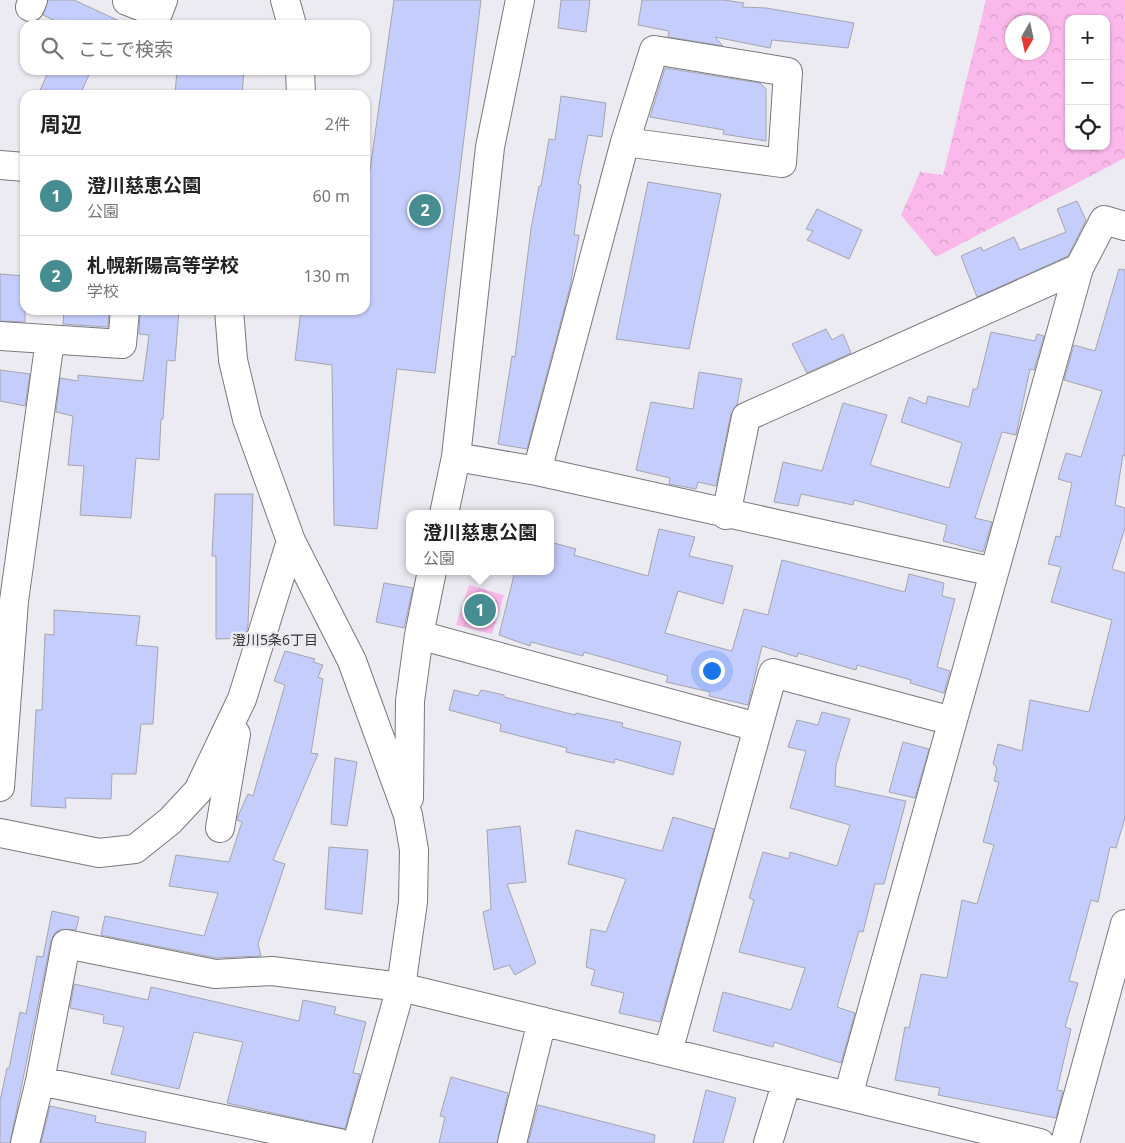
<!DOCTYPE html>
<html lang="ja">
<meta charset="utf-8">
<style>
:root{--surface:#fff;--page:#f2f2f2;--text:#222;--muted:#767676;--line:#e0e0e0;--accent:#458d90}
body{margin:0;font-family:"Noto Sans","Noto Sans JP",sans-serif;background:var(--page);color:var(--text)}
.controls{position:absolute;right:15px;top:15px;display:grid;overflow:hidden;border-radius:10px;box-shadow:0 1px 4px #0004}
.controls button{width:45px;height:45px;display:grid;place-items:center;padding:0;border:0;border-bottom:1px solid var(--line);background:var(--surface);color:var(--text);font:25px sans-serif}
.compass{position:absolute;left:1005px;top:15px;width:45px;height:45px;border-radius:50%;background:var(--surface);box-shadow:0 1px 4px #0004;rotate:189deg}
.you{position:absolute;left:711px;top:670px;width:18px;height:18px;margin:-12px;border:4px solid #fff;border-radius:50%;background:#1a73e8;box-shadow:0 0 0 8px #1a73e833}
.badge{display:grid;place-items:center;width:32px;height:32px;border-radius:50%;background:var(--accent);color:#fff;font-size:16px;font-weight:700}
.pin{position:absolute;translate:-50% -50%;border:2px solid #fff;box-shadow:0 1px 5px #0006}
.popup{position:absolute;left:406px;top:510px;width:148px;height:65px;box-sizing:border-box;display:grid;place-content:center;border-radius:10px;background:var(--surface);filter:drop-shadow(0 1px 4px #0005);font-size:16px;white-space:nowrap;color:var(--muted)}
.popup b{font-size:19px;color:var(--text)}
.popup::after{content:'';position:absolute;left:50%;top:100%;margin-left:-10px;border:10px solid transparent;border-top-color:var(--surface)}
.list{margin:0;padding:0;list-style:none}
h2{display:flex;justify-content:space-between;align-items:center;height:65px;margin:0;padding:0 20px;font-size:21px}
h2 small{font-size:16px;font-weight:400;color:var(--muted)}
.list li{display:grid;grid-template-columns:32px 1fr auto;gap:15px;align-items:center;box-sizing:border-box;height:80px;padding:0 20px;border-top:1px solid var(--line)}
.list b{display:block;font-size:19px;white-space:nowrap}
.list p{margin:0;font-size:16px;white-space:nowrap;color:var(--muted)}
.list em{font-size:16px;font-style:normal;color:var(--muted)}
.icon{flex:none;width:28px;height:28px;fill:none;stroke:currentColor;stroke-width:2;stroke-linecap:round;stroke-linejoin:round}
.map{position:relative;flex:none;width:1125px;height:1143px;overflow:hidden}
.search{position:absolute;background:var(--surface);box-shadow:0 1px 4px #0004;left:20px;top:20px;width:350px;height:55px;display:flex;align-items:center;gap:12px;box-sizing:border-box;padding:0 18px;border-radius:15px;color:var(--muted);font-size:19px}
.panel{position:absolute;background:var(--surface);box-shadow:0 1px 4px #0004;left:20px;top:90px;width:350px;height:225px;border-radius:15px}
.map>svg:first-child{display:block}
.forest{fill:url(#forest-crowns);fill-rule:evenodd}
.building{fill:#c5cdfd;stroke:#a4a5ac}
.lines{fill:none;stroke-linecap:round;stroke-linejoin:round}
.minor-casing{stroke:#79787e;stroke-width:30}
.minor{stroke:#fff;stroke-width:28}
.labels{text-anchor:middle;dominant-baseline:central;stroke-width:4.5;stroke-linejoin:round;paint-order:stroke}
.neighbourhood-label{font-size:14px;fill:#38373c;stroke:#edebf2}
</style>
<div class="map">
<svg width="1125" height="1143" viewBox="0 0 1125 1143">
<defs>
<pattern id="forest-crowns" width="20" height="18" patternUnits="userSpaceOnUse" patternTransform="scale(1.25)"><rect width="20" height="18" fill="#fab9ea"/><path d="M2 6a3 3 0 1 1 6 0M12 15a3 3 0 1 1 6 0" fill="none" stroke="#d69fc9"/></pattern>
</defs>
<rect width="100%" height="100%" fill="#edebf2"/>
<!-- forest -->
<path class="forest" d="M 986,0 L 1125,0 L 1125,158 L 936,257 L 901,215 L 920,172 L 943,175 ZM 1069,19 L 1106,19 L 1106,146 L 1069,146 ZM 1012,22 L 1042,22 L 1042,52 L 1012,52 Z
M 469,585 L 504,595 L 492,634 L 456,625 Z"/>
<!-- building -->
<path class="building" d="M 48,0 L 74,0 L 128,25 L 64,25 L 43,15 Z
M 394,0 L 481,0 L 435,373 L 397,369 L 377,529 L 334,525 L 332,365 L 295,360 L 301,310 L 365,310 L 365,205 Z
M 561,0 L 590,0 L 586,32 L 558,28 Z
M 642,0 L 724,0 L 744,3 L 742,7 L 766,8 L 854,23 L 848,48 L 772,40 L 770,48 L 715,37 L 723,46 L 668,37 L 669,31 L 638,25 Z
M 665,68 L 760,83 L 766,89 L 766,141 L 723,134 L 724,130 L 650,117 Z
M 49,70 L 91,70 L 80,95 L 38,95 Z
M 177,70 L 244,70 L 242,95 L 175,95 Z
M 561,96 L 606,103 L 602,137 L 588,135 L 578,184 L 581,185 L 574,235 L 579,235 L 570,287 L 527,449 L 498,444 L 512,356 L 515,357 L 531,229 L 539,186 L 541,186 L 549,139 L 555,140 Z
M 648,182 L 721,194 L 689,349 L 616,339 Z
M 1077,201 L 1086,220 L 1068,256 L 977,297 L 961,256 L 981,247 L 983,251 L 1014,237 L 1020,250 L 1066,232 L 1057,209 Z
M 817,209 L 862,230 L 849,259 L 807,240 L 813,231 L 806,229 Z
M 1119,269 L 1125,270 L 1125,456 L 1123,455 L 1115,505 L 1125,508 L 1125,528 L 1112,569 L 1125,573 L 1125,818 L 1116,848 L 1110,847 L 1098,902 L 1091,900 L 1069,981 L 1078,983 L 1065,1027 L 1071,1029 L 1057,1090 L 1063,1091 L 1056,1118 L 938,1095 L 940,1088 L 895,1080 L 905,1027 L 909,1028 L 921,974 L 947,978 L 962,900 L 977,904 L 994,845 L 983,842 L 999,782 L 994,781 L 997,768 L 993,764 L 998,744 L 1022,751 L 1030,700 L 1089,712 L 1112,620 L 1051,602 L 1061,567 L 1048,564 L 1056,536 L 1060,537 L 1072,483 L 1058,479 L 1066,453 L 1081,457 L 1102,391 L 1064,380 L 1074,345 L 1095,351 Z
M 0,274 L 25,276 L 25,322 L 0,321 Z
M 64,310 L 109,310 L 108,327 L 63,324 Z
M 140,310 L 179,310 L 175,361 L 167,360 L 163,419 L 161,419 L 159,460 L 136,458 L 131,518 L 80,515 L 84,466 L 68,465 L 73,416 L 56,412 L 60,378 L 78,381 L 78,375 L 143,381 L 149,335 L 139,334 Z
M 826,329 L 832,340 L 843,334 L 851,353 L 807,373 L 792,344 Z
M 991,332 L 1035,341 L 1037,334 L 1044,336 L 1034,370 L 1030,369 L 1016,435 L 1002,432 L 975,518 L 992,522 L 983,552 L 943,541 L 947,525 L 854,500 L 853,505 L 801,494 L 798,506 L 774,502 L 783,462 L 822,471 L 843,403 L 887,415 L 870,465 L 949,488 L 962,443 L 901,422 L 909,397 L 926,404 L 928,396 L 969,407 L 973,389 L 977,389 Z
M 0,370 L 30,374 L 25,406 L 0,401 Z
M 699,372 L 742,379 L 737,405 L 731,414 L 716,486 L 698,482 L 696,489 L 669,484 L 670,478 L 636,470 L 651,402 L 693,409 Z
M 215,494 L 253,494 L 248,625 L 245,638 L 216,639 L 216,556 L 212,556 Z
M 659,529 L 695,537 L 689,556 L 733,566 L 723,604 L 678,591 L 665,633 L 732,651 L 744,609 L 768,615 L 782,560 L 905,592 L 909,574 L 944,583 L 942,596 L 955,599 L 937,667 L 950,671 L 944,693 L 910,683 L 911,680 L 857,665 L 856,670 L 798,653 L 797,657 L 762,646 L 748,705 L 709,696 L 710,692 L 666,682 L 668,676 L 584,652 L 583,656 L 531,642 L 530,646 L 499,635 L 515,571 L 550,571 L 550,542 L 576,549 L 574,555 L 648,576 Z
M 384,583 L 413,588 L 404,628 L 376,622 Z
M 54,610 L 140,616 L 136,645 L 158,647 L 153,724 L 141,724 L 136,774 L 112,774 L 111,799 L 65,798 L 66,808 L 31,806 L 36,710 L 42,710 L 45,634 L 54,635 Z
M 285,651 L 315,659 L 313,662 L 323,665 L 318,677 L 323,679 L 311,753 L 318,754 L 273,860 L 285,864 L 258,944 L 261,956 L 216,958 L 101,935 L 105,916 L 204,936 L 218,893 L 169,886 L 176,855 L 229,862 L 242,822 L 237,820 L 238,816 L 248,794 L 253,796 L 285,685 L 274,681 Z
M 454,690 L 478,696 L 481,690 L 504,695 L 504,697 L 575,715 L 576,713 L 623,723 L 622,727 L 681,742 L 673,775 L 615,759 L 614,763 L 566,752 L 567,748 L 500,731 L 501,724 L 449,710 Z
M 822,712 L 850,719 L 836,765 L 835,786 L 906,801 L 884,884 L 875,884 L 863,932 L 859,931 L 837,1007 L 855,1013 L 841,1063 L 774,1042 L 773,1047 L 713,1031 L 723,992 L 791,1010 L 805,968 L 739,952 L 754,900 L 749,898 L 763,852 L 789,859 L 790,852 L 837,866 L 850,825 L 790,808 L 806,751 L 788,747 L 797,720 L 818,725 Z
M 903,742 L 929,749 L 915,798 L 889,792 Z
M 335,758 L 357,762 L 347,826 L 331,824 Z
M 673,817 L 714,829 L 660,1022 L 619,1013 L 624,993 L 591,985 L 595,970 L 586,967 L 591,929 L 606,932 L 626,879 L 568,864 L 576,830 L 662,851 Z
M 520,826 L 526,882 L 507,884 L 536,963 L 515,975 L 509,965 L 494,970 L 483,912 L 491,909 L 487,830 Z
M 329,847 L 368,850 L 362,914 L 325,909 Z
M 52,911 L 79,917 L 76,930 L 61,929 L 55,933 L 51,941 L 10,1143 L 0,1143 L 0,1101 L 7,1068 L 9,1069 L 20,1012 L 26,1014 L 37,956 L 43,957 Z
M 74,984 L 148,1000 L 151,987 L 299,1021 L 303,1000 L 336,1007 L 334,1014 L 366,1022 L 353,1073 L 360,1074 L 345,1129 L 227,1103 L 243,1042 L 194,1032 L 179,1089 L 111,1074 L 124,1027 L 103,1023 L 104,1015 L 70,1008 Z
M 451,1077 L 508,1093 L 497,1143 L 439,1143 L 445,1117 L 440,1116 Z
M 706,1090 L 736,1098 L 723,1143 L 693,1143 Z
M 538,1105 L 655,1135 L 654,1143 L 528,1143 Z
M 50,1106 L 96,1116 L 95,1122 L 146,1132 L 145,1143 L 41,1143 Z"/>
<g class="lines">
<!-- minor casing -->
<g class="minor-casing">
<path id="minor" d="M 285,0 L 292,25
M 127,1 L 158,13 L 163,0
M 30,7 L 33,0
M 300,70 L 301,95
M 0,165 L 25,167
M 229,310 L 233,360 L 247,419 L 291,541 L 352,661 L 408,815 L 414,850 L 413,902 L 401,987 L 1040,1143
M 0,336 L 122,344 L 125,310
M 456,457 L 537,471 L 994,572
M 537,471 L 625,142 L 654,50 L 788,72 L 782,163 L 625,142
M 444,514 L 456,457 L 490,147 L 520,0
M 726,515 L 746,417 L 1079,268
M 419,635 L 757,727
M 0,787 L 14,601 L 50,340
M 409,798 L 410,701 L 419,635 L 432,571
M 220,828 L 236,734
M 0,833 L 99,853 L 135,849 L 170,821 L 198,791 L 242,699 L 291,541
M 668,1052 L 773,673 L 952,721
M 40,1081 L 339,1143
M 848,1096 L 1079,268 L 1104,220 L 1125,226
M 25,1143 L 40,1081 L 66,944 L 215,974 L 272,971 L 401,987 L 357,1143
M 512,1143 L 542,1021
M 768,1143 L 787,1081
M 1065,1143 L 1125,924"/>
</g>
<!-- minor -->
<use href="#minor" class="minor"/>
</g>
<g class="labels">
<!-- neighbourhood labels -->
<g class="neighbourhood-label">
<text x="275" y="639">澄川5条6丁目</text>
</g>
</g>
</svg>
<div class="controls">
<button>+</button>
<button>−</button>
<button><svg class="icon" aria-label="locate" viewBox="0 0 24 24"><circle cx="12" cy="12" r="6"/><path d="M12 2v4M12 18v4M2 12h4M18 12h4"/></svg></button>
</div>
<svg class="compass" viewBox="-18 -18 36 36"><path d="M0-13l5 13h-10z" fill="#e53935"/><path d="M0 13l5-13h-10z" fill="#767676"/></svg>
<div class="you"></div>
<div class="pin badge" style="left:480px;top:610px">1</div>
<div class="popup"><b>澄川慈恵公園</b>公園</div>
<div class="pin badge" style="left:425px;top:210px">2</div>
<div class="search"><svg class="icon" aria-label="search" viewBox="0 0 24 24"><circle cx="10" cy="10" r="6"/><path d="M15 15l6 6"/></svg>ここで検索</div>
<section class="panel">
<h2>周辺<small>2件</small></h2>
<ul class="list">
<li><span class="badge">1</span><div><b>澄川慈恵公園</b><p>公園</p></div><em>60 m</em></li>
<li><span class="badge">2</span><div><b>札幌新陽高等学校</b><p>学校</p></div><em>130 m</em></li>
</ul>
</section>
</div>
